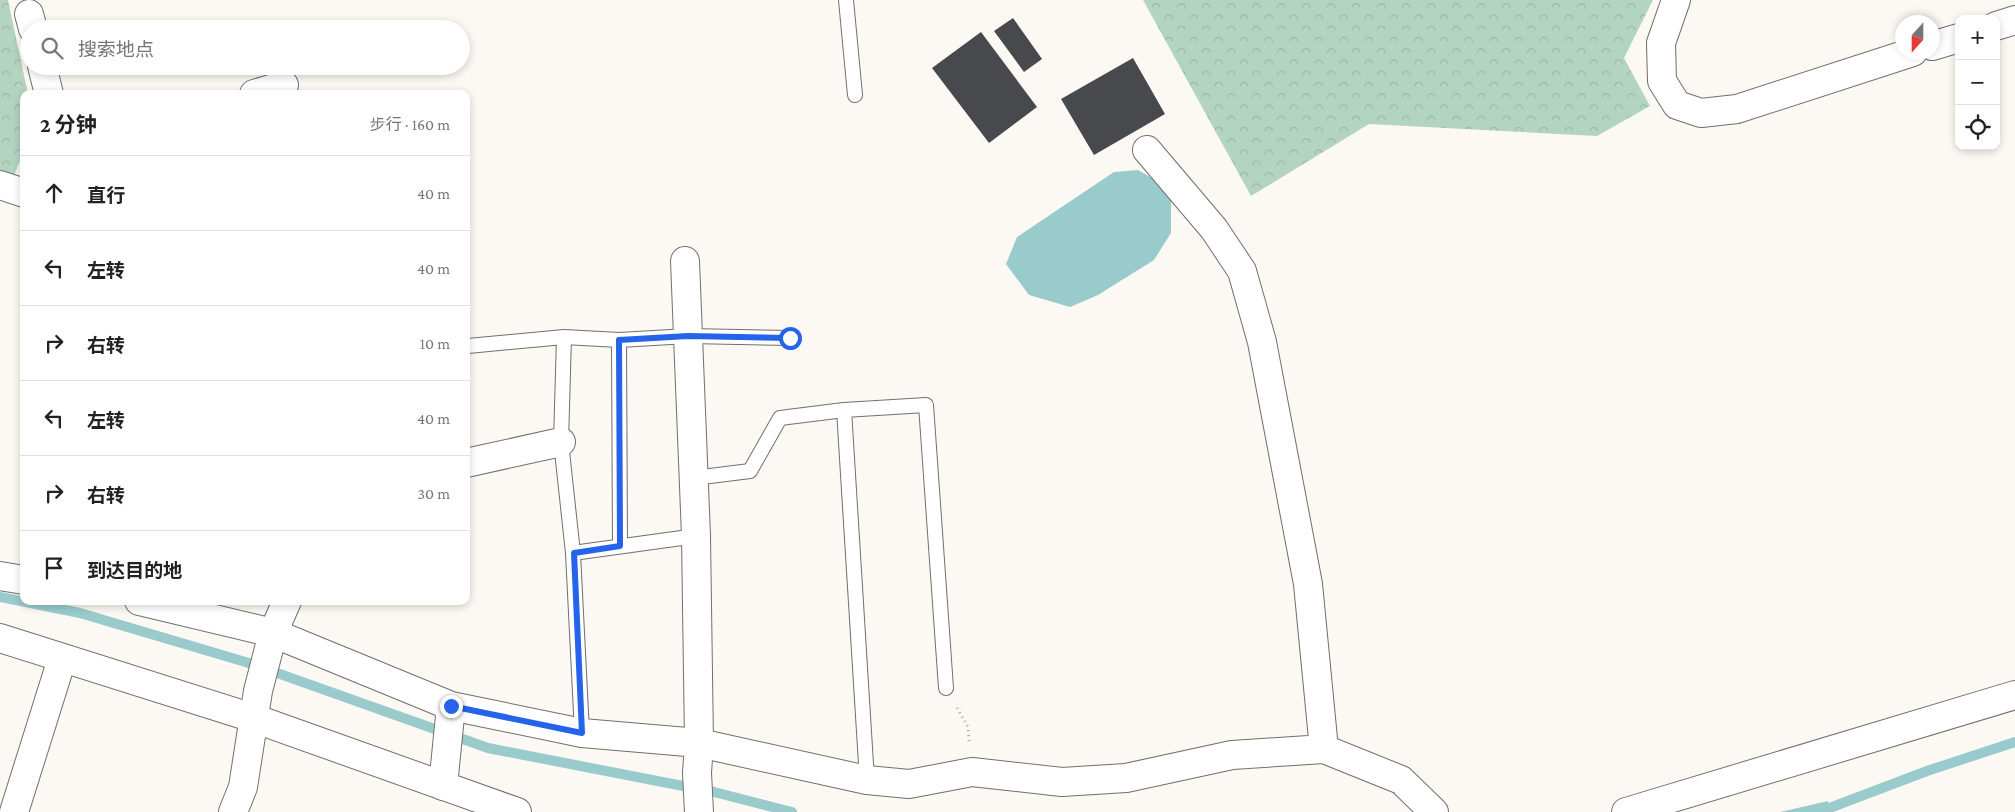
<!DOCTYPE html>
<html lang="zh">
<meta charset="utf-8">
<style>
:root{--surface:#fff;--page:#f6f6f6;--text:#222;--muted:#767676;--line:#e0e0e0}
body{margin:0;font-family:"Crimson Pro","Noto Sans SC",serif;background:var(--page);color:var(--text)}
.controls{position:absolute;right:15px;top:15px;display:grid;overflow:hidden;border-radius:10px;box-shadow:0 2px 8px #0003}
.controls button{width:45px;height:45px;display:grid;place-items:center;padding:0;border:0;border-bottom:1px solid var(--line);background:var(--surface);color:var(--text);font:25px sans-serif}
.compass{position:absolute;left:1895px;top:15px;width:45px;height:45px;border-radius:50%;background:var(--surface);box-shadow:0 2px 8px #0003;rotate:201deg}
.stop{position:absolute;width:15px;height:15px;margin:-11px;border:4px solid #2563eb;border-radius:50%;background:#fff}
.stop.end{background:#2563eb;border-color:#fff;box-shadow:0 1px 5px #0008}
.list{margin:0;padding:0;list-style:none}
h2{display:flex;justify-content:space-between;align-items:center;height:65px;margin:0;padding:0 20px;font-size:21px}
h2 small{font-size:16px;font-weight:400;color:var(--muted)}
.list li{display:grid;grid-template-columns:32px 1fr auto;gap:15px;align-items:center;box-sizing:border-box;height:75px;padding:0 20px;border-top:1px solid var(--line)}
.list b{display:block;font-size:19px;white-space:nowrap}
.list em{font-size:16px;font-style:normal;color:var(--muted)}
.icon{flex:none;width:28px;height:28px;fill:none;stroke:currentColor;stroke-width:2;stroke-linecap:round;stroke-linejoin:round}
.map{position:relative;flex:none;width:2015px;height:812px;overflow:hidden}
.search{position:absolute;background:var(--surface);box-shadow:0 2px 8px #0003;left:20px;top:20px;width:450px;height:55px;display:flex;align-items:center;gap:12px;box-sizing:border-box;padding:0 18px;border-radius:28px;color:var(--muted);font-size:19px}
.panel{position:absolute;background:var(--surface);box-shadow:0 2px 8px #0003;left:20px;top:90px;width:450px;height:515px;border-radius:10px}
.map>svg:first-child{display:block}
.forest{fill:url(#forest-crowns)}
.water{fill:#9acbcc}
.lines{fill:none;stroke-linecap:round;stroke-linejoin:round}
.stream{stroke:#9acbcc;stroke-width:10}
.building{fill:#48494d}
.service-casing{stroke:#726f6b;stroke-width:16}
.minor-casing{stroke:#726f6b;stroke-width:30}
.tertiary-casing{stroke:#726f6b;stroke-width:30}
.path{stroke:#aaa8a4;stroke-width:3;stroke-dasharray:1 4;stroke-linecap:butt}
.service{stroke:#fff;stroke-width:14}
.minor{stroke:#fff;stroke-width:28}
.tertiary{stroke:#fff;stroke-width:28}
.route{stroke:#2563eb;stroke-width:6}
</style>
<div class="map">
<svg width="2015" height="812" viewBox="0 0 2015 812">
<defs>
<pattern id="forest-crowns" width="20" height="18" patternUnits="userSpaceOnUse" patternTransform="scale(1.25)"><rect width="20" height="18" fill="#b4d4c2"/><path d="M2 6a3 3 0 1 1 6 0M12 15a3 3 0 1 1 6 0" fill="none" stroke="#9bb6a7"/></pattern>
</defs>
<rect width="100%" height="100%" fill="#fcf9f4"/>
<!-- forest -->
<path class="forest" d="M 0,0 L 8,0 L 28,94 L 24,94 L 24,150 L 14,176 L 0,172 Z
M 1143,0 L 1653,0 L 1624,58 L 1650,106 L 1597,136 L 1369,124 L 1251,196 Z"/>
<!-- water -->
<path class="water" d="M 1138,170 L 1171,189 L 1171,233 L 1154,260 L 1098,295 L 1070,307 L 1029,295 L 1006,264 L 1017,237 L 1114,172 Z
M 1828,801 L 1829,812 L 1780,812 Z"/>
<g class="lines">
<!-- stream -->
<path class="stream" d="M 0,597 L 80,613 L 249,663 L 488,748 L 714,792 L 792,812
M 1819,812 L 1927,771 L 2015,742"/>
</g>
<!-- building -->
<path class="building" d="M 1013,18 L 1042,59 L 1024,72 L 994,31 Z
M 981,32 L 1037,107 L 989,143 L 932,68 Z
M 1133,58 L 1165,114 L 1094,155 L 1061,99 Z"/>
<g class="lines">
<!-- service casing -->
<g class="service-casing">
<path id="service" d="M 846,0 L 855,95
M 564,337 L 561,442 L 573,553 L 582,733
M 619,340 L 620,546
M 468,346 L 564,337 L 619,340 L 688,336 L 790,338
M 844,410 L 867,780
M 694,478 L 750,471 L 780,418 L 844,410 L 926,405 L 946,688
M 573,553 L 696,536"/>
</g>
<!-- minor casing -->
<g class="minor-casing">
<path id="minor" d="M 1676,0 L 1661,43 L 1662,81 L 1677,105 L 1701,113 L 1737,109 L 1913,52
M 29,14 L 33,29
M 1996,26 L 2015,20
M 1932,46 L 1959,38
M 42,66 L 49,94
M 254,94 L 284,85
M 0,185 L 24,193
M 685,261 L 696,536 L 699,743 L 697,773 L 699,812
M 466,463 L 561,442
M 0,576 L 24,580
M 139,601 L 273,633 L 451,706 L 582,733 L 699,743 L 867,780 L 909,784 L 972,772 L 1062,782 L 1126,778 L 1232,755 L 1324,749 L 1308,584 L 1262,342 L 1242,271 L 1214,229 L 1147,150
M 1324,749 L 1401,780 L 1434,812
M 443,786 L 451,706
M 14,812 L 62,659
M 233,812 L 243,787 L 258,691 L 273,633 L 287,601"/>
</g>
<!-- tertiary casing -->
<g class="tertiary-casing">
<path id="tertiary" d="M 0,638 L 253,718 L 517,812
M 1626,812 L 2015,695"/>
</g>
<!-- path -->
<path class="path" d="M 957,708 L 968,727 L 969,742"/>
<!-- service -->
<use href="#service" class="service"/>
<!-- minor -->
<use href="#minor" class="minor"/>
<!-- tertiary -->
<use href="#tertiary" class="tertiary"/>
</g>
<g class="lines">
<!-- route -->
<path class="route" d="M 451,706 L 582,733 L 574,553 L 620,546 L 619,340 L 688,336 L 790,338"/>
</g>
</svg>
<div class="controls">
<button>+</button>
<button>−</button>
<button><svg class="icon" aria-label="locate" viewBox="0 0 24 24"><circle cx="12" cy="12" r="6"/><path d="M12 2v4M12 18v4M2 12h4M18 12h4"/></svg></button>
</div>
<svg class="compass" viewBox="-18 -18 36 36"><path d="M0-13l5 13h-10z" fill="#e53935"/><path d="M0 13l5-13h-10z" fill="#767676"/></svg>
<div class="stop" style="left:790px;top:338px"></div>
<div class="stop end" style="left:451px;top:706px"></div>
<div class="search"><svg class="icon" aria-label="search" viewBox="0 0 24 24"><circle cx="10" cy="10" r="6"/><path d="M15 15l6 6"/></svg>搜索地点</div>
<section class="panel">
<h2>2 分钟<small>步行 · 160 m</small></h2>
<ul class="list">
<li><svg class="icon" aria-label="ahead" viewBox="0 0 24 24"><path d="M12 20V5M6 11l6-6 6 6"/></svg><div><b>直行</b></div><em>40 m</em></li>
<li><svg class="icon" aria-label="left" viewBox="0 0 24 24"><path d="M17 20v-9H6M10 6l-5 5 5 5"/></svg><div><b>左转</b></div><em>40 m</em></li>
<li><svg class="icon" aria-label="right" viewBox="0 0 24 24"><path d="M7 20v-9h11M14 6l5 5-5 5"/></svg><div><b>右转</b></div><em>10 m</em></li>
<li><svg class="icon" aria-label="left" viewBox="0 0 24 24"><path d="M17 20v-9H6M10 6l-5 5 5 5"/></svg><div><b>左转</b></div><em>40 m</em></li>
<li><svg class="icon" aria-label="right" viewBox="0 0 24 24"><path d="M7 20v-9h11M14 6l5 5-5 5"/></svg><div><b>右转</b></div><em>30 m</em></li>
<li><svg class="icon" aria-label="arrive" viewBox="0 0 24 24"><path d="M6 21V4h12l-3 4 3 4H6"/></svg><div><b>到达目的地</b></div></li>
</ul>
</section>
</div>
